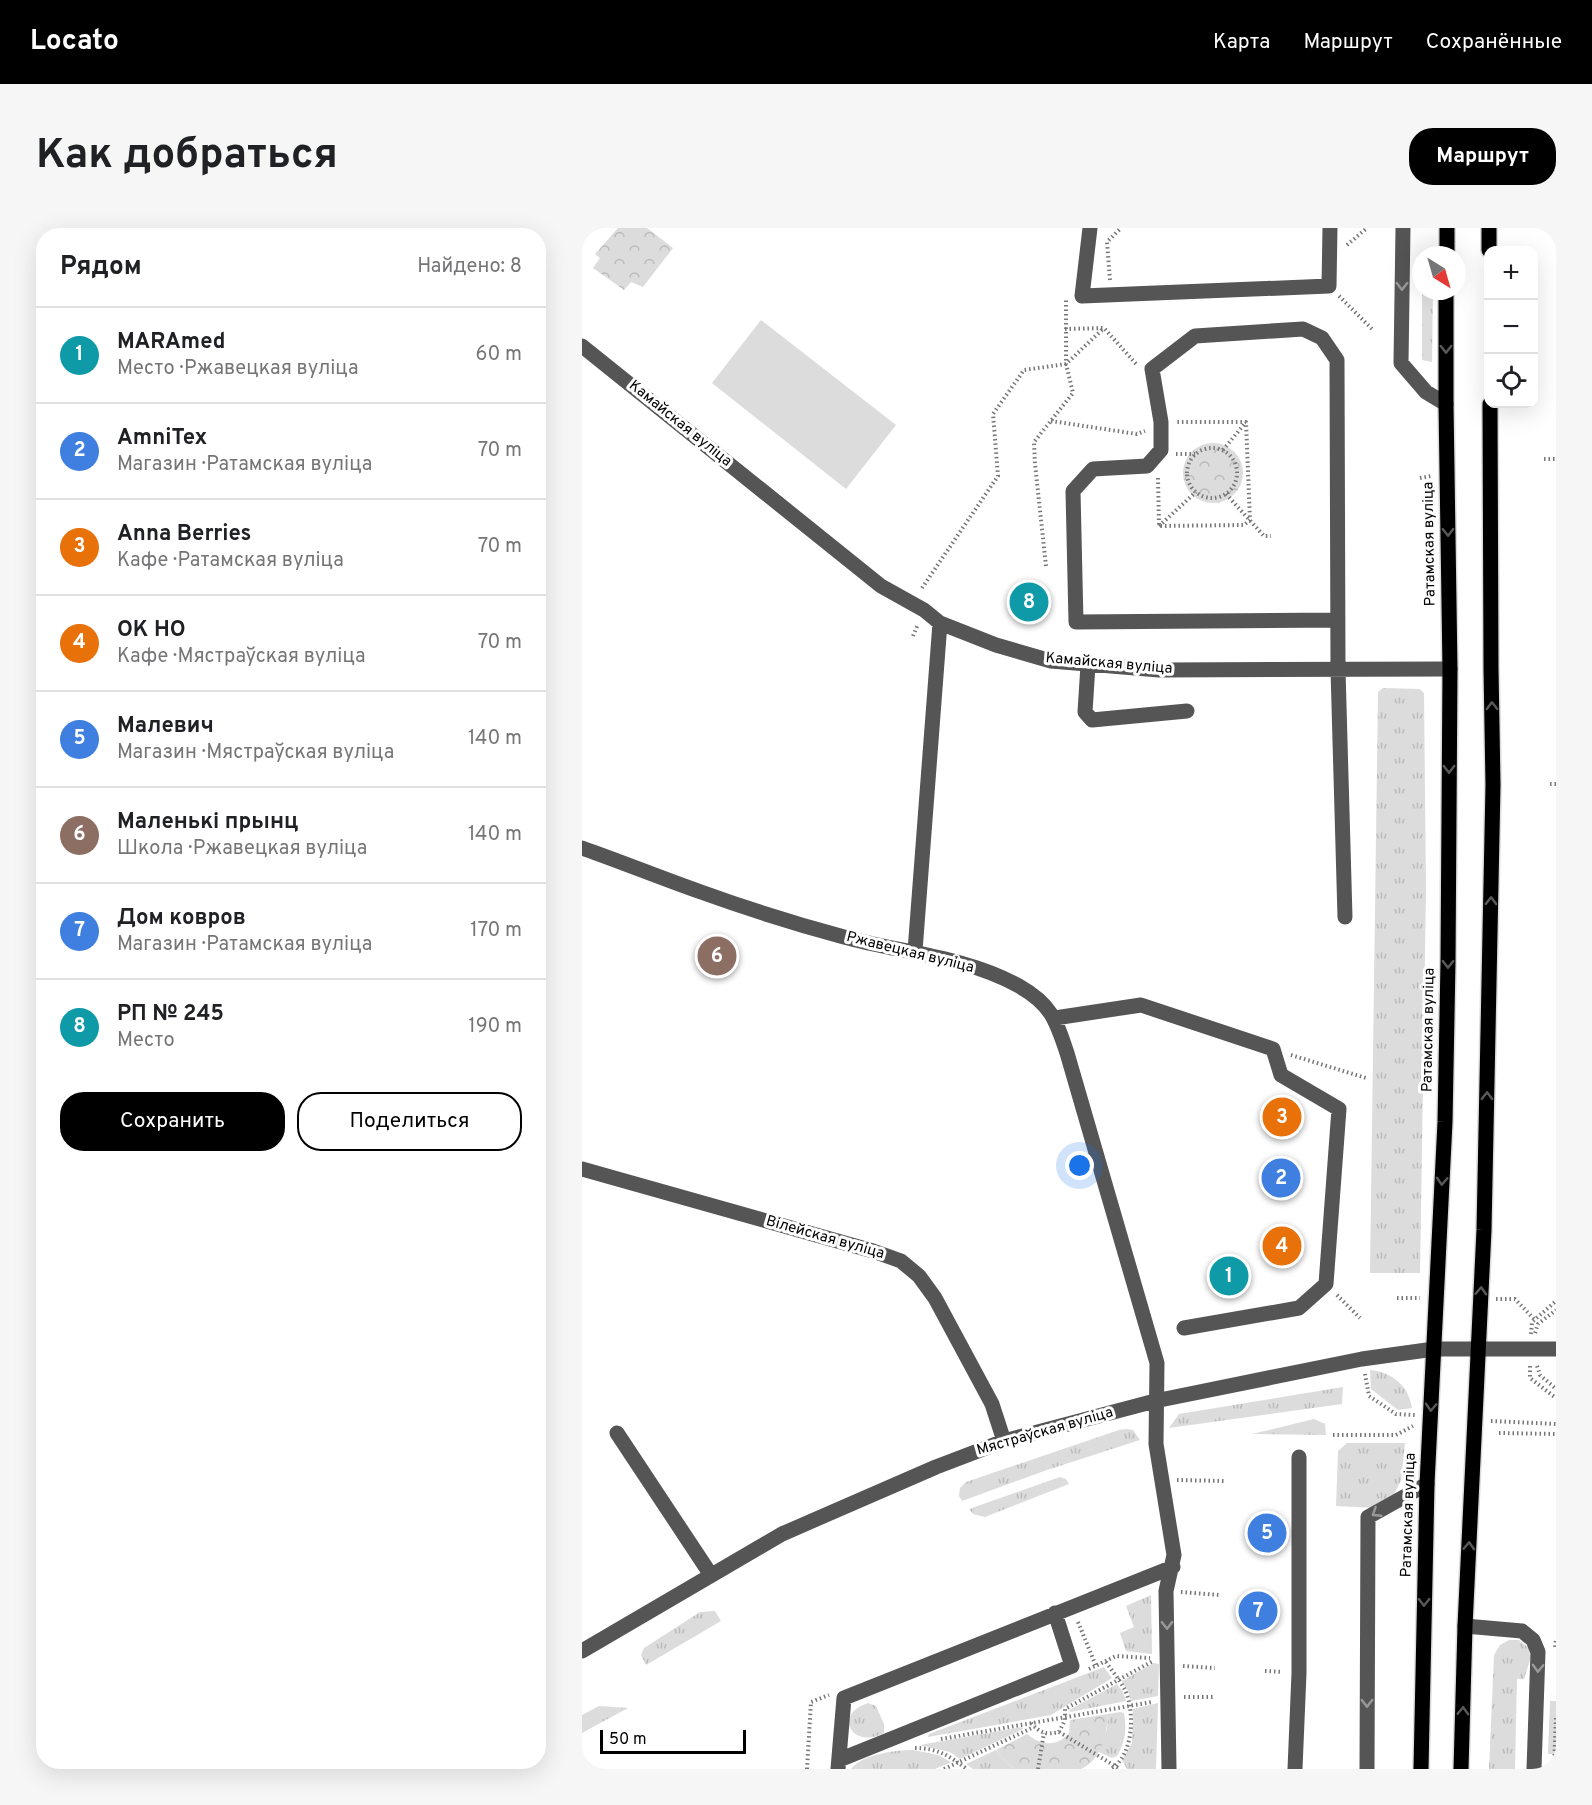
<!DOCTYPE html>
<html lang="ru">
<meta charset="utf-8">
<style>
:root{--surface:#fff;--page:#f6f6f6;--text:#202124;--muted:#757577;--line:#e0e0e0;--accent:#000}
body{margin:0;font-family:Overpass,sans-serif;background:var(--page);color:var(--text)}
.controls{position:absolute;right:18px;top:18px;display:grid;overflow:hidden;border-radius:12px;box-shadow:0 6px 24px #0002}
.controls button{width:54px;height:54px;display:grid;place-items:center;padding:0;border:0;border-bottom:2px solid var(--line);background:var(--surface);color:var(--text);font:30px sans-serif}
.compass{position:absolute;left:830px;top:18px;width:54px;height:54px;border-radius:50%;background:var(--surface);box-shadow:0 6px 24px #0002;rotate:143deg}
.scale{position:absolute;left:18px;bottom:15px;width:146px;box-sizing:border-box;padding-left:6px;border:3px solid #000;border-top:0;font-size:16px;line-height:21px;white-space:nowrap;color:#000;-webkit-text-stroke:4px #fff;paint-order:stroke}
.you{position:absolute;left:498px;top:938px;width:21px;height:21px;margin:-15px;border:4px solid #fff;border-radius:50%;background:#1a73e8;box-shadow:0 0 0 9px #1a73e833}
.badge{display:grid;place-items:center;width:39px;height:39px;border-radius:50%;background:var(--accent);color:#fff;font-size:20px;font-weight:700}
.pin{position:absolute;translate:-50% -50%;border:3px solid #fff;box-shadow:0 2px 6px #0006}
.list{margin:0;padding:0;list-style:none}
h2{display:flex;justify-content:space-between;align-items:center;height:78px;margin:0;padding:0 24px;font-size:26px}
h2 small{font-size:20px;font-weight:400;color:var(--muted)}
.list li{display:grid;grid-template-columns:39px 1fr auto;gap:18px;align-items:center;box-sizing:border-box;height:96px;padding:0 24px;border-top:2px solid var(--line)}
.list b{display:block;font-size:22px;white-space:nowrap}
.list p{margin:0;font-size:20px;white-space:nowrap;color:var(--muted)}
.list em{font-size:20px;font-style:normal;color:var(--muted)}
.actions{display:flex;gap:12px;padding:18px 24px}
.actions a{flex:1;padding:14px 0;border:2px solid var(--accent);border-radius:24px;text-align:center;font-size:21px;color:var(--accent)}
.actions .main{background:var(--accent);color:#fff}
.icon{flex:none;width:33px;height:33px;fill:none;stroke:currentColor;stroke-width:2;stroke-linecap:round;stroke-linejoin:round}
.map{position:relative;flex:none;width:974px;height:1541px;overflow:hidden;border-radius:24px}
header{display:flex;align-items:center;gap:36px;box-sizing:border-box;height:84px;padding:0 30px;background:var(--accent);color:#fff}
header strong{font-size:28px}
nav{display:flex;gap:33px;margin-inline-start:auto;font-size:21px}
.intro{display:flex;align-items:center;justify-content:space-between;box-sizing:border-box;height:144px;padding:0 36px}
h1{margin:0;font-size:42px}
.button{padding:15px 27px;border-radius:24px;background:var(--accent);color:#fff;font-size:21px;font-weight:700}
main{display:flex;gap:36px;padding:0 36px}
aside{flex:1;background:var(--surface);border-radius:24px;box-shadow:0 6px 24px #0002}
.map>svg:first-child{display:block}
.grass{fill:url(#grass-tufts)}
.forest{fill:url(#forest-crowns)}
.garden{fill:#dcdcdc}
.lines{fill:none;stroke-linecap:round;stroke-linejoin:round}
.major-casing{stroke:#dbdbdb;stroke-width:18}
.path{stroke:#777;stroke-width:4;stroke-dasharray:1.5 3;stroke-linecap:butt}
.minor{stroke:#555;stroke-width:15}
.major{stroke:#000;stroke-width:15}
.oneway{stroke:#999}
.oneway2{stroke:#595959}
.labels{text-anchor:middle;dominant-baseline:central;stroke-width:6;stroke-linejoin:round;paint-order:stroke}
.street-label{font-size:15px;fill:#000;stroke:#fff}
</style>
<header>
<strong>Locato</strong>
<nav><a>Карта</a><a>Маршрут</a><a>Сохранённые</a></nav>
</header>
<div class="intro"><h1>Как добраться</h1><a class="button">Маршрут</a></div>
<main>
<aside>
<h2>Рядом<small>Найдено: 8</small></h2>
<ul class="list">
<li><span class="badge" style="background:#0f9aa8">1</span><div><b>MARAmed</b><p>Место · Ржавецкая вуліца</p></div><em>60 m</em></li>
<li><span class="badge" style="background:#3f7fe0">2</span><div><b>AmniTex</b><p>Магазин · Ратамская вуліца</p></div><em>70 m</em></li>
<li><span class="badge" style="background:#e8710a">3</span><div><b>Anna Berries</b><p>Кафе · Ратамская вуліца</p></div><em>70 m</em></li>
<li><span class="badge" style="background:#e8710a">4</span><div><b>ОК НО</b><p>Кафе · Мястраўская вуліца</p></div><em>70 m</em></li>
<li><span class="badge" style="background:#3f7fe0">5</span><div><b>Малевич</b><p>Магазин · Мястраўская вуліца</p></div><em>140 m</em></li>
<li><span class="badge" style="background:#8d6e63">6</span><div><b>Маленькі прынц</b><p>Школа · Ржавецкая вуліца</p></div><em>140 m</em></li>
<li><span class="badge" style="background:#3f7fe0">7</span><div><b>Дом ковров</b><p>Магазин · Ратамская вуліца</p></div><em>170 m</em></li>
<li><span class="badge" style="background:#0f9aa8">8</span><div><b>РП № 245</b><p>Место</p></div><em>190 m</em></li>
</ul>
<div class="actions"><a class="main">Сохранить</a><a>Поделиться</a></div>
</aside>
<div class="map">
<svg width="974" height="1541" viewBox="0 0 974 1541">
<defs>
<pattern id="grass-tufts" width="24" height="20" patternUnits="userSpaceOnUse" patternTransform="scale(1.5)"><rect width="24" height="20" fill="#dcdcdc"/><path d="M3 7l-1-3M5 7V3M7 7l1-3M15 17l-1-3M17 17v-4M19 17l1-3" fill="none" stroke="#bbb"/></pattern>
<pattern id="forest-crowns" width="20" height="18" patternUnits="userSpaceOnUse" patternTransform="scale(1.5)"><rect width="20" height="18" fill="#dcdcdc"/><path d="M2 6a3 3 0 1 1 6 0M12 15a3 3 0 1 1 6 0" fill="none" stroke="#bbb"/></pattern>
</defs>
<rect width="100%" height="100%" fill="#fff"/>
<!-- grass -->
<path class="grass" d="M 840,63 L 851,63 L 850,134 L 840,132 Z
M 801,460 L 838,461 L 842,465 L 844,662 L 838,1045 L 788,1045 L 796,464 Z
M 788,1142 C 810,1144 827,1158 830,1180 L 816,1182 L 789,1161 Z
M 761,1159 L 760,1176 L 587,1200 L 597,1186 Z
M 732,1191 L 743,1196 L 744,1207 L 670,1206 Z
M 544,1201 L 551,1202 L 558,1212 L 465,1242 L 380,1273 L 377,1268 L 378,1260 L 384,1254 L 537,1202 Z
M 765,1215 L 823,1215 L 819,1252 L 811,1269 L 794,1280 L 754,1278 L 756,1223 Z
M 478,1249 L 484,1251 L 487,1256 L 403,1289 L 391,1286 L 387,1281 Z
M 569,1367 L 570,1426 L 544,1423 L 538,1405 L 552,1399 L 544,1378 Z
M 133,1383 L 139,1393 L 64,1437 L 59,1427 L 62,1420 L 118,1384 Z
M 927,1412 L 937,1412 L 949,1422 L 949,1429 L 942,1451 L 935,1451 L 933,1541 L 907,1541 L 912,1427 L 918,1417 Z
M 572,1435 L 577,1436 L 576,1468 L 549,1473 L 546,1463 L 540,1453 Z
M 522,1439 L 530,1450 L 469,1487 L 346,1509 L 347,1506 Z
M 535,1456 L 541,1464 L 544,1473 L 488,1484 L 487,1482 Z
M 968,1473 L 974,1473 L 974,1526 L 966,1526 Z
M 286,1475 L 294,1478 L 302,1496 L 302,1505 C 269,1522 251,1486 286,1475 Z
M 576,1475 L 574,1541 L 545,1541 L 540,1532 L 550,1515 L 551,1481 Z
M 17,1478 L 46,1480 L 0,1505 L 0,1487 Z
M 538,1484 L 542,1485 C 545,1500 543,1515 535,1528 L 530,1530 L 517,1524 L 525,1501 L 526,1486 Z
M 440,1499 L 441,1501 L 378,1531 L 368,1524 L 338,1517 Z
M 331,1522 L 356,1527 L 369,1534 L 353,1541 L 269,1541 C 280,1526 314,1522 331,1522 Z
M 414,1522 L 425,1535 L 433,1541 L 391,1541 L 384,1536 Z"/>
<!-- forest -->
<path class="forest" d="M 36,0 L 65,0 L 91,20 L 61,59 L 49,54 L 42,62 L 11,40 L 18,30 L 13,26 Z
M601 245a30 30 0 1 1 60 0a30 30 0 1 1-60 0Z
M 526,1486 C 525,1507 519,1532 499,1541 L 433,1541 L 425,1535 L 414,1522 L 445,1506 C 458,1517 474,1520 487,1505 L 488,1492 Z"/>
<!-- garden -->
<path class="garden" d="M 179,92 L 314,197 L 264,261 L 130,155 Z"/>
<g class="lines">
<!-- major casing -->
<g class="major-casing">
<path id="major" d="M 907,0 L 907,22
M 865,27 L 865,0
M 839,1541 L 845,1256 L 863,894 L 866,734 L 868,441 L 864,176 L 864,63
M 879,1541 L 883,1398 L 902,1002 L 911,557 L 909,440 L 908,176"/>
</g>
<!-- path -->
<path class="path" d="M 765,17 L 785,0
M 528,52 L 525,14 L 539,0
M 757,68 L 790,101
M 483,101 L 522,100 L 555,137
M 469,193 L 555,206 L 563,203
M605 245a25 25 0 1 1 50 0a25 25 0 1 1-50 0Z
M 641,222 L 664,194
M 594,226 L 613,226
M 962,231 L 974,231
M 576,250 L 577,298 L 662,297 L 668,292 L 664,194 L 595,194
M 838,250 L 849,248
M 644,266 L 682,308 L 689,308
M 577,298 L 614,264
M 464,338 L 453,236 L 452,214 L 491,165 L 484,136 L 484,72
M 340,360 L 416,248 L 411,186 L 442,142 L 484,136 L 522,100
M 331,408 L 336,396
M 968,556 L 974,556
M 709,827 L 784,850
M 755,1067 L 778,1090
M 815,1070 L 838,1070
M 914,1071 L 933,1071 L 953,1092
M 953,1105 L 956,1096 L 974,1082
M 949,1106 L 950,1094 L 974,1073
M 948,1138 L 948,1150 L 974,1170
M 955,1138 L 958,1147 L 974,1161
M 783,1146 L 787,1168 L 814,1186 L 833,1187
M 909,1193 L 974,1196
M 917,1205 L 974,1206
M 751,1207 L 814,1207 L 831,1198
M 595,1252 L 642,1253
M 599,1364 L 637,1367
M 496,1394 L 514,1438
M 973,1419 L 974,1410
M 524,1434 C 530,1443 538,1452 543,1462 C 553,1483 552,1527 529,1541
M 601,1438 L 633,1440
M 507,1441 L 534,1428 L 568,1430
M 683,1443 L 701,1444
M 602,1469 L 632,1469
M 449,1495 C 458,1505 464,1507 477,1504 L 483,1492 L 483,1481 L 571,1433
M 477,1504 L 538,1541
M 359,1511 L 570,1474
M 333,1520 C 356,1520 367,1528 385,1541
M 225,1541 L 229,1474 L 247,1467
M 362,1541 L 452,1499
M 456,1541 L 462,1505
M 972,1541 L 974,1489"/>
<!-- minor -->
<path class="minor" d="M 508,0 L 500,68 L 747,58 L 748,0
M 821,0 L 819,135 L 844,164 L 864,176
M 0,118 L 299,358 L 342,382 L 358,395 L 414,417 L 469,433 L 577,442 L 868,441
M 756,392 L 494,394 L 491,263 L 511,241 L 565,238 L 579,222 L 579,194 L 570,141 L 613,108 L 721,101 L 740,110 L 755,132 L 756,442 L 763,689
M 506,437 L 503,484 L 510,492 L 605,483
M 0,620 C 40,634 79,650 119,664 C 166,681 214,696 262,709 C 320,725 383,728 437,758 C 469,776 474,792 485,825 L 575,1135 L 574,1216 L 592,1327 L 584,1363 L 587,1541
M 333,723 L 358,395
M 473,790 L 559,777 L 691,821 L 699,847 L 757,881 L 744,1056 L 717,1080 L 602,1100
M 0,941 L 291,1023 L 319,1033 L 337,1048 L 353,1070 L 410,1176 L 422,1213
M 35,1205 L 129,1347
M 883,1398 L 940,1403 L 951,1412 L 956,1424 L 952,1541
M 0,1423 L 200,1306 L 354,1239 L 422,1213 L 573,1173 L 780,1131 L 852,1121 L 974,1121
M 257,1532 L 490,1438 L 473,1385
M 256,1541 L 262,1470 L 591,1339
M 713,1541 L 717,1445 L 717,1229
M 785,1541 L 786,1289 L 845,1256"/>
<!-- major -->
<use href="#major" class="major"/>
</g>
<!-- one-way arrows -->
<defs><path id="oneway-chevron" d="M-2-3.5L2.5 0L-2 3.5" fill="none" stroke-width="1.6" stroke-linecap="round" stroke-linejoin="round" transform="scale(1.5)"/></defs>
<g class="oneway">
<use href="#oneway-chevron" transform="translate(820 58) rotate(91)"/>
<use href="#oneway-chevron" transform="translate(794 1285) rotate(147)"/>
<use href="#oneway-chevron" transform="translate(585 1397) rotate(89)"/>
<use href="#oneway-chevron" transform="translate(956 1440) rotate(92)"/>
<use href="#oneway-chevron" transform="translate(785 1475) rotate(90)"/>
</g>
<g class="oneway2">
<use href="#oneway-chevron" transform="translate(864 121) rotate(90)"/>
<use href="#oneway-chevron" transform="translate(866 304) rotate(89)"/>
<use href="#oneway-chevron" transform="translate(910 478) rotate(-91)"/>
<use href="#oneway-chevron" transform="translate(867 541) rotate(90)"/>
<use href="#oneway-chevron" transform="translate(909 673) rotate(-89)"/>
<use href="#oneway-chevron" transform="translate(866 736) rotate(91)"/>
<use href="#oneway-chevron" transform="translate(905 868) rotate(-89)"/>
<use href="#oneway-chevron" transform="translate(860 953) rotate(93)"/>
<use href="#oneway-chevron" transform="translate(899 1063) rotate(-87)"/>
<use href="#oneway-chevron" transform="translate(849 1179) rotate(93)"/>
<use href="#oneway-chevron" transform="translate(887 1318) rotate(-87)"/>
<use href="#oneway-chevron" transform="translate(842 1374) rotate(91)"/>
<use href="#oneway-chevron" transform="translate(881 1483) rotate(-88)"/>
</g>
<g class="labels">
<!-- street labels -->
<g class="street-label">
<text transform="translate(98 196) rotate(39)">Камайская вуліца</text>
<text transform="translate(848 316) rotate(-91)">Ратамская вуліца</text>
<text transform="translate(527 436) rotate(5)">Камайская вуліца</text>
<text transform="translate(328 725) rotate(14)">Ржавецкая вуліца</text>
<text transform="translate(847 802) rotate(-89)">Ратамская вуліца</text>
<text transform="translate(243 1010) rotate(16)">Вілейская вуліца</text>
<text transform="translate(463 1204) rotate(-16)">Мястраўская вуліца</text>
<text transform="translate(827 1287) rotate(-88)">Ратамская вуліца</text>
</g>
</g>
</svg>
<div class="controls">
<button>+</button>
<button>−</button>
<button><svg class="icon" aria-label="locate" viewBox="0 0 24 24"><circle cx="12" cy="12" r="6"/><path d="M12 2v4M12 18v4M2 12h4M18 12h4"/></svg></button>
</div>
<svg class="compass" viewBox="-18 -18 36 36"><path d="M0-13l5 13h-10z" fill="#e53935"/><path d="M0 13l5-13h-10z" fill="#757577"/></svg>
<div class="scale">50 m</div>
<div class="you"></div>
<div class="pin badge" style="left:647px;top:1048px;background:#0f9aa8">1</div>
<div class="pin badge" style="left:699px;top:950px;background:#3f7fe0">2</div>
<div class="pin badge" style="left:700px;top:889px;background:#e8710a">3</div>
<div class="pin badge" style="left:700px;top:1018px;background:#e8710a">4</div>
<div class="pin badge" style="left:685px;top:1305px;background:#3f7fe0">5</div>
<div class="pin badge" style="left:135px;top:728px;background:#8d6e63">6</div>
<div class="pin badge" style="left:676px;top:1383px;background:#3f7fe0">7</div>
<div class="pin badge" style="left:447px;top:374px;background:#0f9aa8">8</div>
</div>
</main>
